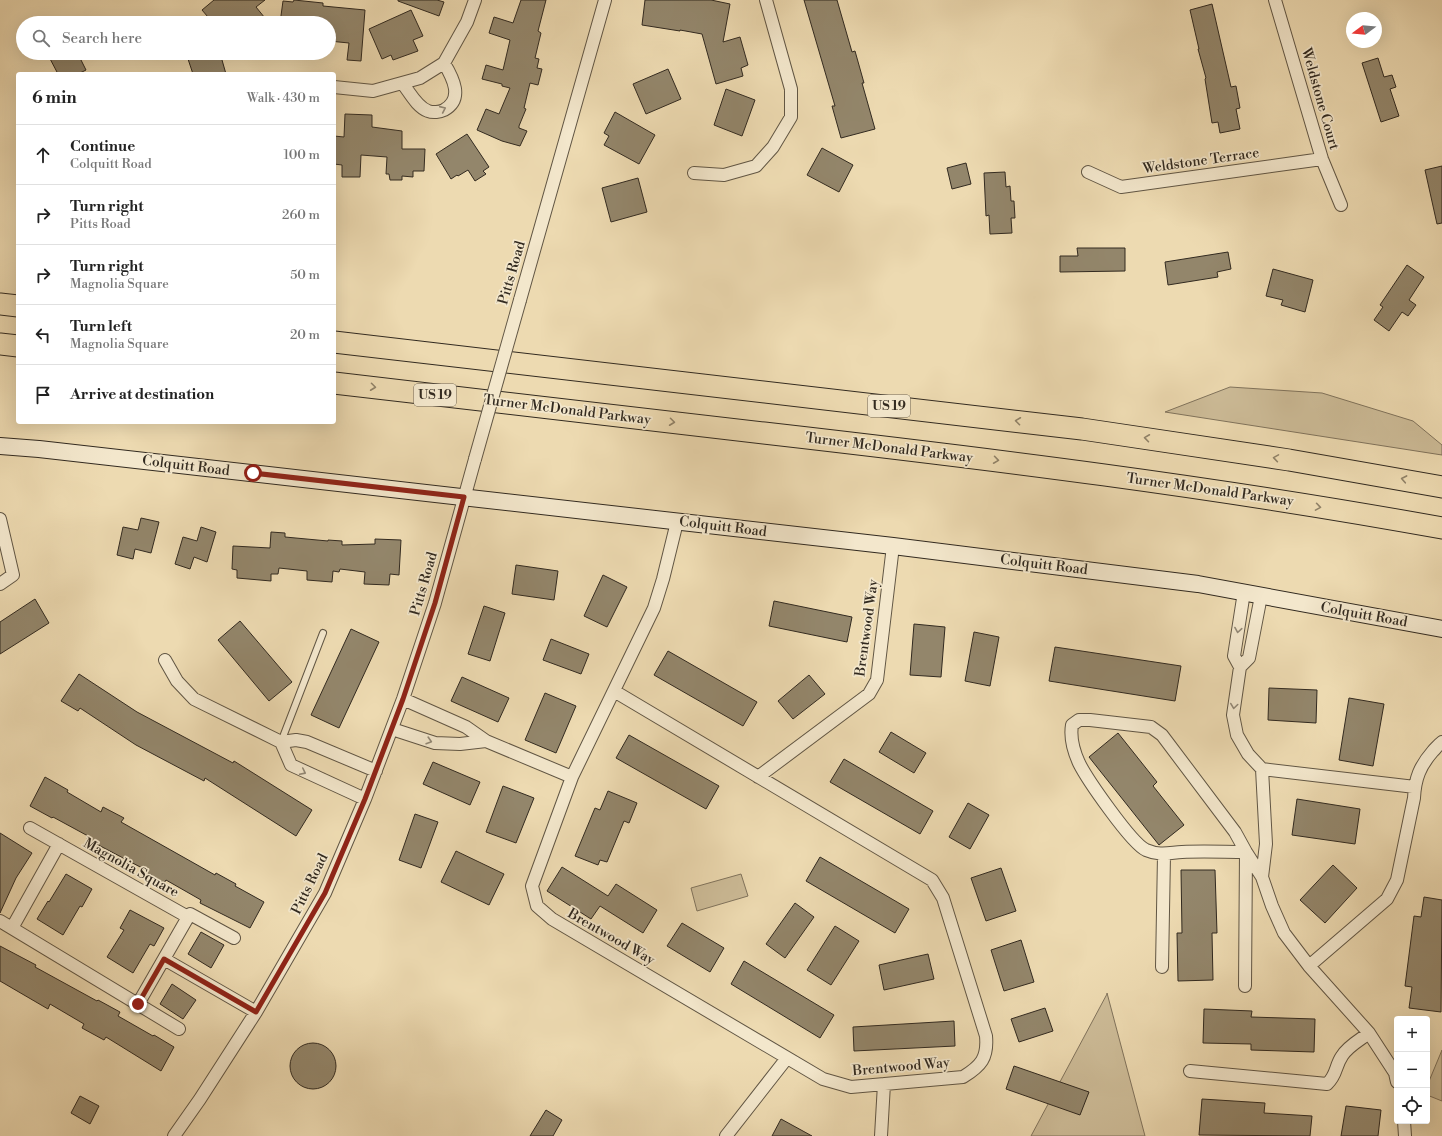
<!DOCTYPE html>
<meta charset="utf-8">
<style>
:root{--surface:#fff;--page:#f6f6f6;--text:#222;--muted:#767676;--line:#e0e0e0}
body{margin:0;font-family:"Libre Bodoni",serif;background:var(--page);color:var(--text)}
.controls{position:absolute;right:12px;bottom:12px;display:grid;overflow:hidden;border-radius:4px;box-shadow:0 4px 16px #0002}
.controls button{width:36px;height:36px;display:grid;place-items:center;padding:0;border:0;border-bottom:1px solid var(--line);background:var(--surface);color:var(--text);font:20px sans-serif}
.compass{position:absolute;left:1346px;top:12px;width:36px;height:36px;border-radius:50%;background:var(--surface);box-shadow:0 4px 16px #0002;rotate:254deg}
.stop{position:absolute;width:12px;height:12px;margin:-9px;border:3px solid #8f2418;border-radius:50%;background:#fff}
.stop.end{background:#8f2418;border-color:#fff;box-shadow:0 1px 4px #0008}
.list{margin:0;padding:0;list-style:none}
h2{display:flex;justify-content:space-between;align-items:center;height:52px;margin:0;padding:0 16px;font-size:17px}
h2 small{font-size:13px;font-weight:400;color:var(--muted)}
.list li{display:grid;grid-template-columns:26px 1fr auto;gap:12px;align-items:center;box-sizing:border-box;height:60px;padding:0 16px;border-top:1px solid var(--line)}
.list b{display:block;font-size:15px;white-space:nowrap}
.list p{margin:0;font-size:13px;white-space:nowrap;color:var(--muted)}
.list em{font-size:13px;font-style:normal;color:var(--muted)}
.icon{flex:none;width:22px;height:22px;fill:none;stroke:currentColor;stroke-width:2;stroke-linecap:round;stroke-linejoin:round}
.map{position:relative;flex:none;width:1442px;height:1136px;overflow:hidden}
.search{position:absolute;background:var(--surface);box-shadow:0 4px 16px #0002;left:16px;top:16px;width:320px;height:44px;display:flex;align-items:center;gap:10px;box-sizing:border-box;padding:0 14px;border-radius:22px;color:var(--muted);font-size:15px}
.panel{position:absolute;background:var(--surface);box-shadow:0 4px 16px #0002;left:16px;top:72px;width:320px;height:352px;border-radius:4px}
.map>svg:first-child{display:block}
.green{fill:#cdbc98;stroke:#80735c}
.building{fill:#93866b;stroke:#322a20}
.lines{fill:none;stroke-linecap:round;stroke-linejoin:round}
.lane-casing{stroke:#615644;stroke-width:8}
.street-casing{stroke:#615644;stroke-width:14}
.secondary-casing{stroke:#322a20;stroke-width:18}
.highway-casing{stroke:#322a20;stroke-width:23}
.lane{stroke:#f3e7cc;stroke-width:6}
.street{stroke:#f3e7cc;stroke-width:12}
.secondary{stroke:#f3e7cc;stroke-width:16}
.highway{stroke:#eddab1;stroke-width:21}
.street-bridge-casing{stroke:#615644;stroke-width:14;stroke-linecap:butt}
.street-bridge{stroke:#f3e7cc;stroke-width:12}
.oneway{stroke:#928876}
.oneway2{stroke:#908268}
.route{stroke:#8f2418;stroke-width:5}
.labels{text-anchor:middle;dominant-baseline:central;stroke-width:3.5;stroke-linejoin:round;paint-order:stroke}
.shield{fill:#f3e7cc;stroke:#6c6354;stroke-width:1}
.shield-label{font-size:13px;font-weight:bold;fill:#322a20}
.street-label{font-size:14px;fill:#322a20;stroke:#f3e7cc}
</style>
<div class="map">
<svg width="1442" height="1136" viewBox="0 0 1442 1136">
<rect width="100%" height="100%" fill="#eddab1"/>
<filter id="stains"><feTurbulence type="fractalNoise" baseFrequency=".005" numOctaves="4"/><feColorMatrix values="0 0 0 0 .2 0 0 0 0 .09 0 0 0 0 .02 0 0 0 .5 -.17"/></filter>
<radialGradient id="worn" r=".72"><stop offset=".6" stop-color="#630" stop-opacity="0"/><stop offset="1" stop-color="#630" stop-opacity=".3"/></radialGradient>
<!-- green -->
<path class="green" d="M 1230,387 L 1322,393 L 1413,421 L 1442,445 L 1442,455 L 1165,412 Z
M 741,874 L 748,896 L 697,911 L 691,888 Z
M 1107,993 L 1145,1136 L 1031,1136 L 1107,994 Z
M 1442,1050 L 1442,1101 L 1427,1095 L 1427,1086 Z"/>
<!-- building -->
<path class="building" d="M 214,0 L 265,0 L 256,7 L 269,23 L 213,23 L 202,10 Z
M 294,0 L 323,3 L 323,6 L 365,10 L 361,61 L 347,60 L 349,43 L 329,41 L 329,23 L 280,23 L 283,1 L 293,2 Z
M 398,0 L 437,0 L 444,2 L 439,16 L 398,1 Z
M 521,0 L 546,0 L 538,31 L 541,33 L 535,58 L 539,59 L 537,68 L 542,69 L 538,85 L 530,83 L 524,108 L 526,109 L 519,126 L 519,128 L 527,131 L 520,146 L 502,141 L 477,130 L 486,109 L 499,114 L 510,88 L 502,86 L 502,84 L 482,79 L 486,65 L 503,70 L 510,40 L 489,33 L 494,17 L 513,23 Z
M 645,0 L 711,0 L 730,4 L 723,42 L 740,37 L 748,65 L 741,68 L 743,76 L 716,84 L 702,34 L 680,30 L 680,31 L 642,25 Z
M 804,0 L 837,0 L 852,52 L 855,51 L 864,83 L 862,83 L 875,129 L 841,138 L 832,106 L 835,106 Z
M 1212,4 L 1231,87 L 1236,86 L 1240,108 L 1236,109 L 1240,129 L 1220,133 L 1218,122 L 1212,123 L 1205,79 L 1206,78 L 1198,49 L 1199,49 L 1190,10 Z
M 411,10 L 423,36 L 413,40 L 418,51 L 393,60 L 391,55 L 382,59 L 369,29 Z
M 47,53 L 70,53 L 73,59 L 79,56 L 86,70 L 78,74 L 58,74 Z
M 207,53 L 220,53 L 226,74 L 193,74 L 188,59 Z
M 1378,58 L 1384,77 L 1392,75 L 1396,87 L 1390,89 L 1399,116 L 1381,122 L 1362,63 Z
M 668,69 L 681,99 L 646,114 L 633,84 Z
M 726,89 L 755,100 L 742,136 L 714,125 Z
M 615,112 L 655,135 L 639,164 L 604,145 L 609,136 L 604,133 Z
M 345,114 L 372,115 L 372,127 L 402,131 L 402,149 L 425,149 L 424,171 L 413,171 L 413,177 L 402,176 L 402,180 L 390,180 L 389,174 L 386,174 L 387,157 L 361,155 L 360,177 L 342,177 L 342,165 L 334,164 L 334,136 L 344,137 Z
M 467,134 L 489,167 L 483,171 L 486,174 L 475,181 L 468,170 L 458,176 L 457,175 L 451,179 L 436,154 Z
M 822,148 L 853,165 L 839,192 L 807,175 Z
M 966,163 L 971,184 L 952,189 L 947,168 Z
M 1442,166 L 1442,223 L 1437,224 L 1425,170 Z
M 1005,172 L 1006,187 L 1010,186 L 1011,201 L 1014,201 L 1015,218 L 1011,218 L 1012,233 L 990,234 L 989,215 L 986,216 L 984,173 Z
M 638,178 L 647,212 L 611,222 L 602,188 Z
M 1077,248 L 1125,248 L 1125,271 L 1060,272 L 1060,256 L 1078,256 Z
M 1228,252 L 1231,269 L 1217,272 L 1218,277 L 1168,285 L 1165,262 Z
M 1407,265 L 1424,277 L 1409,300 L 1416,305 L 1408,316 L 1402,312 L 1389,331 L 1374,320 L 1383,307 L 1380,305 Z
M 1273,269 L 1313,280 L 1305,312 L 1281,305 L 1283,300 L 1266,296 Z
M 141,518 L 159,522 L 151,553 L 135,549 L 133,559 L 117,555 L 123,527 L 138,530 Z
M 201,527 L 216,532 L 207,562 L 194,557 L 190,569 L 175,564 L 183,537 L 197,541 Z
M 271,532 L 285,533 L 285,537 L 328,541 L 328,540 L 342,541 L 342,545 L 375,544 L 375,539 L 401,540 L 399,575 L 390,574 L 389,585 L 364,584 L 365,572 L 340,569 L 339,572 L 333,571 L 332,582 L 307,580 L 307,571 L 279,568 L 278,574 L 271,574 L 271,581 L 237,578 L 237,570 L 232,569 L 233,546 L 270,548 Z
M 516,565 L 558,571 L 554,600 L 512,594 Z
M 603,575 L 627,587 L 607,627 L 584,616 Z
M 35,599 L 49,623 L 0,654 L 0,622 Z
M 774,601 L 852,617 L 847,642 L 769,626 Z
M 484,606 L 505,613 L 490,661 L 468,654 Z
M 240,621 L 292,682 L 269,701 L 218,640 Z
M 914,624 L 945,627 L 941,677 L 910,675 Z
M 351,629 L 379,642 L 339,728 L 311,715 Z
M 974,632 L 999,637 L 990,686 L 965,681 Z
M 551,639 L 589,654 L 581,674 L 543,660 Z
M 1055,647 L 1181,666 L 1175,701 L 1049,681 Z
M 668,651 L 757,702 L 743,726 L 654,675 Z
M 79,674 L 137,712 L 233,763 L 234,761 L 312,810 L 296,836 L 205,778 L 204,781 L 136,745 L 80,708 L 78,711 L 61,701 Z
M 809,675 L 825,694 L 793,719 L 778,701 Z
M 462,677 L 509,698 L 498,722 L 451,701 Z
M 1269,688 L 1317,690 L 1316,723 L 1268,720 Z
M 545,693 L 576,706 L 556,753 L 525,740 Z
M 1349,698 L 1384,704 L 1373,766 L 1339,760 Z
M 891,732 L 926,753 L 914,773 L 879,752 Z
M 1118,733 L 1157,782 L 1153,786 L 1184,825 L 1159,845 L 1089,757 Z
M 629,735 L 719,786 L 706,809 L 616,758 Z
M 844,759 L 933,811 L 920,834 L 830,782 Z
M 433,762 L 480,782 L 470,805 L 423,784 Z
M 45,777 L 68,790 L 67,792 L 101,812 L 103,807 L 124,818 L 121,822 L 215,875 L 216,873 L 236,884 L 235,886 L 264,902 L 250,928 L 200,903 L 201,900 L 166,880 L 164,883 L 143,870 L 144,869 L 87,839 L 88,836 L 53,817 L 52,818 L 30,806 Z
M 503,786 L 534,798 L 516,843 L 486,832 Z
M 608,791 L 637,803 L 629,823 L 624,821 L 607,862 L 600,860 L 598,865 L 575,856 L 595,808 L 600,810 Z
M 1297,799 L 1360,809 L 1355,844 L 1292,835 Z
M 968,803 L 989,815 L 970,849 L 949,837 Z
M 415,814 L 438,822 L 421,868 L 399,860 Z
M 0,833 L 32,853 L 16,878 L 0,913 Z
M 456,851 L 504,874 L 489,905 L 441,882 Z
M 820,857 L 909,909 L 895,933 L 806,881 Z
M 1333,865 L 1357,888 L 1325,923 L 1300,900 Z
M 562,867 L 608,896 L 616,884 L 657,910 L 643,933 L 600,906 L 591,919 L 547,891 Z
M 1001,868 L 1016,911 L 986,921 L 971,878 Z
M 1181,870 L 1215,870 L 1217,933 L 1212,933 L 1213,980 L 1178,981 L 1177,933 L 1182,933 Z
M 66,874 L 92,889 L 82,907 L 80,906 L 63,935 L 37,919 L 48,901 L 49,902 Z
M 1424,897 L 1442,900 L 1441,1012 L 1409,1008 L 1412,987 L 1405,986 L 1414,916 L 1421,917 Z
M 795,903 L 814,917 L 785,958 L 766,944 Z
M 130,910 L 164,928 L 154,946 L 150,944 L 133,973 L 107,957 L 124,930 L 120,928 Z
M 682,923 L 724,948 L 710,972 L 667,946 Z
M 835,926 L 859,941 L 831,985 L 807,970 Z
M 201,932 L 224,945 L 211,968 L 188,954 Z
M 1021,940 L 1034,982 L 1004,991 L 991,950 Z
M 0,946 L 36,965 L 35,967 L 97,1001 L 98,1000 L 120,1012 L 118,1016 L 153,1036 L 154,1035 L 174,1047 L 161,1071 L 106,1037 L 104,1040 L 82,1028 L 84,1024 L 50,1004 L 48,1009 L 0,981 Z
M 928,954 L 934,979 L 884,990 L 879,965 Z
M 744,961 L 834,1015 L 820,1038 L 731,984 Z
M 172,984 L 196,1000 L 183,1019 L 160,1004 Z
M 1045,1008 L 1053,1031 L 1019,1042 L 1011,1019 Z
M 1204,1009 L 1252,1011 L 1251,1017 L 1315,1019 L 1314,1052 L 1251,1050 L 1251,1044 L 1203,1043 Z
M 954,1021 L 955,1046 L 854,1051 L 853,1027 Z
M290 1066a23 23 0 1 1 46 0a23 23 0 1 1-46 0Z
M 1014,1066 L 1089,1092 L 1080,1115 L 1006,1089 Z
M 80,1096 L 99,1106 L 90,1124 L 71,1113 Z
M 1202,1099 L 1265,1103 L 1264,1113 L 1312,1116 L 1310,1136 L 1199,1135 Z
M 1346,1106 L 1381,1110 L 1378,1136 L 1341,1136 Z
M 546,1110 L 562,1120 L 553,1136 L 530,1136 Z
M 781,1119 L 812,1136 L 772,1136 Z"/>
<g class="lines">
<!-- lane casing -->
<g class="lane-casing">
<path id="lane" d="M 281,742 L 323,633"/>
</g>
<!-- street casing -->
<g class="street-casing">
<path id="street" d="M 1275,0 L 1322,159 L 1341,205
M 403,84 C 410,93 417,107 428,111 C 433,113 440,112 444,110 C 464,99 453,78 444,63
M 334,87 L 373,91 L 420,78 L 444,63 L 467,22 L 475,0
M 1088,172 L 1121,187 L 1322,159
M 694,173 L 724,175 L 756,166 L 773,147 L 791,117 L 791,89 L 766,0
M 520,300 L 605,0
M 0,519 L 13,575 L 0,584
M 1244,592 L 1234,656 L 1240,667 L 1233,715 L 1237,735 L 1248,754 L 1262,769 L 1415,787
M 165,660 L 177,681 L 194,699 L 281,742 L 296,740 L 307,742 L 376,771
M 1240,667 L 1249,658 L 1261,596
M 614,691 L 932,880 L 943,898 L 986,1036 C 988,1058 981,1066 963,1077 L 851,1087 L 823,1079 L 552,919 L 537,906 L 532,886 L 572,777 L 654,608 L 663,579 L 677,522
M 403,699 L 466,727 L 486,741 L 572,777
M 392,729 L 435,743 L 460,744 L 486,741
M 281,742 L 291,765 L 365,799
M 1262,769 L 1266,844 L 1262,877 L 1272,906 L 1284,933 L 1309,966 L 1369,1033 L 1395,1073 L 1397,1082
M 758,777 L 869,694 L 877,680 L 893,546
M 30,828 L 188,917 L 190,914 L 234,938
M 1246,852 C 1225,852 1203,851 1182,852 C 1168,853 1160,856 1146,850 C 1131,843 1087,779 1079,763 C 1074,752 1070,737 1072,725 L 1079,720 L 1090,720 L 1151,727 L 1162,735 L 1235,832 L 1246,852 L 1262,877
M 0,921 L 179,1029
M 12,928 L 59,844
M 164,959 L 256,1012
M 1309,966 L 1387,899 L 1397,880 L 1414,798 C 1415,778 1420,766 1433,751 C 1436,748 1438,745 1442,742
M 1162,967 L 1164,855
M 1245,986 L 1246,852
M 138,1004 L 188,917
M 1190,1071 L 1327,1084 C 1337,1075 1335,1066 1342,1056 C 1348,1046 1360,1040 1369,1033
M 1404,1121 L 1405,1136
M 174,1136 L 200,1099 L 256,1012 L 325,893 L 365,799 L 403,699 L 435,603 L 475,459
M 726,1136 L 787,1058
M 881,1136 L 884,1084"/>
</g>
<!-- secondary casing -->
<g class="secondary-casing">
<path id="secondary" d="M 0,446 L 39,449 L 893,546 L 1198,584 L 1442,629"/>
</g>
<!-- highway casing -->
<g class="highway-casing">
<path id="highway" d="M 0,304 L 18,306
M 334,342 L 1082,429 L 1289,460 L 1442,487
M 0,344 L 18,346
M 334,383 C 477,399 620,416 764,433 C 991,459 1217,487 1442,528"/>
</g>
<!-- lane -->
<use href="#lane" class="lane"/>
<!-- street -->
<use href="#street" class="street"/>
<!-- secondary -->
<use href="#secondary" class="secondary"/>
<!-- highway -->
<use href="#highway" class="highway"/>
<!-- street-bridge casing -->
<g class="street-bridge-casing">
<path id="street-bridge" d="M 475,459 L 520,300"/>
</g>
<!-- street-bridge -->
<use href="#street-bridge" class="street-bridge"/>
</g>
<!-- one-way arrows -->
<defs><path id="oneway-chevron" d="M-2-3.5L2.5 0L-2 3.5" fill="none" stroke-width="1.6" stroke-linecap="round" stroke-linejoin="round"/></defs>
<g class="oneway">
<use href="#oneway-chevron" transform="translate(443 109) rotate(-24)"/>
<use href="#oneway-chevron" transform="translate(1238 630) rotate(99)"/>
<use href="#oneway-chevron" transform="translate(1234 706) rotate(98)"/>
<use href="#oneway-chevron" transform="translate(429 741) rotate(17)"/>
<use href="#oneway-chevron" transform="translate(303 772) rotate(26)"/>
</g>
<g class="oneway2">
<use href="#oneway-chevron" transform="translate(373 387) rotate(7)"/>
<use href="#oneway-chevron" transform="translate(1018 421) rotate(-173)"/>
<use href="#oneway-chevron" transform="translate(672 422) rotate(7)"/>
<use href="#oneway-chevron" transform="translate(1147 438) rotate(-172)"/>
<use href="#oneway-chevron" transform="translate(1276 458) rotate(-171)"/>
<use href="#oneway-chevron" transform="translate(996 460) rotate(8)"/>
<use href="#oneway-chevron" transform="translate(1404 479) rotate(-169)"/>
<use href="#oneway-chevron" transform="translate(1318 507) rotate(9)"/>
</g>
<g class="lines">
<!-- route -->
<path class="route" d="M 138,1004 L 164,959 L 256,1012 L 325,893 L 365,799 L 403,699 L 435,603 L 464,497 L 253,473"/>
</g>
<g class="labels">
<!-- shield labels -->
<g class="shield">
<rect x="414" y="384" width="42" height="22" rx="3"/>
<rect x="868" y="395" width="42" height="22" rx="3"/>
</g>
<g class="shield-label">
<text x="435" y="395">US 19</text>
<text x="889" y="406">US 19</text>
</g>
<!-- street labels -->
<g class="street-label">
<text transform="translate(1320 99) rotate(74)">Weldstone Court</text>
<text transform="translate(1201 161) rotate(-8)">Weldstone Terrace</text>
<text transform="translate(512 273) rotate(-74)">Pitts Road</text>
<text transform="translate(567 410) rotate(7)">Turner McDonald Parkway</text>
<text transform="translate(889 448) rotate(7)">Turner McDonald Parkway</text>
<text transform="translate(186 466) rotate(7)">Colquitt Road</text>
<text transform="translate(1210 490) rotate(8)">Turner McDonald Parkway</text>
<text transform="translate(723 527) rotate(7)">Colquitt Road</text>
<text transform="translate(1044 565) rotate(7)">Colquitt Road</text>
<text transform="translate(424 584) rotate(-74)">Pitts Road</text>
<text transform="translate(1364 615) rotate(10)">Colquitt Road</text>
<text transform="translate(867 628) rotate(-82)">Brentwood Way</text>
<text transform="translate(131 868) rotate(29)">Magnolia Square</text>
<text transform="translate(310 884) rotate(-64)">Pitts Road</text>
<text transform="translate(611 937) rotate(30)">Brentwood Way</text>
<text transform="translate(901 1067) rotate(-5)">Brentwood Way</text>
</g>
</g>
<rect width="100%" height="100%" filter="url(#stains)"/>
<rect width="100%" height="100%" fill="url(#worn)"/>
</svg>
<div class="controls">
<button>+</button>
<button>−</button>
<button><svg class="icon" aria-label="locate" viewBox="0 0 24 24"><circle cx="12" cy="12" r="6"/><path d="M12 2v4M12 18v4M2 12h4M18 12h4"/></svg></button>
</div>
<svg class="compass" viewBox="-18 -18 36 36"><path d="M0-13l5 13h-10z" fill="#e53935"/><path d="M0 13l5-13h-10z" fill="#767676"/></svg>
<div class="stop" style="left:253px;top:473px"></div>
<div class="stop end" style="left:138px;top:1004px"></div>
<div class="search"><svg class="icon" aria-label="search" viewBox="0 0 24 24"><circle cx="10" cy="10" r="6"/><path d="M15 15l6 6"/></svg>Search here</div>
<section class="panel">
<h2>6 min<small>Walk · 430 m</small></h2>
<ul class="list">
<li><svg class="icon" aria-label="ahead" viewBox="0 0 24 24"><path d="M12 20V5M6 11l6-6 6 6"/></svg><div><b>Continue</b><p>Colquitt Road</p></div><em>100 m</em></li>
<li><svg class="icon" aria-label="right" viewBox="0 0 24 24"><path d="M7 20v-9h11M14 6l5 5-5 5"/></svg><div><b>Turn right</b><p>Pitts Road</p></div><em>260 m</em></li>
<li><svg class="icon" aria-label="right" viewBox="0 0 24 24"><path d="M7 20v-9h11M14 6l5 5-5 5"/></svg><div><b>Turn right</b><p>Magnolia Square</p></div><em>50 m</em></li>
<li><svg class="icon" aria-label="left" viewBox="0 0 24 24"><path d="M17 20v-9H6M10 6l-5 5 5 5"/></svg><div><b>Turn left</b><p>Magnolia Square</p></div><em>20 m</em></li>
<li><svg class="icon" aria-label="arrive" viewBox="0 0 24 24"><path d="M6 21V4h12l-3 4 3 4H6"/></svg><div><b>Arrive at destination</b></div></li>
</ul>
</section>
</div>
